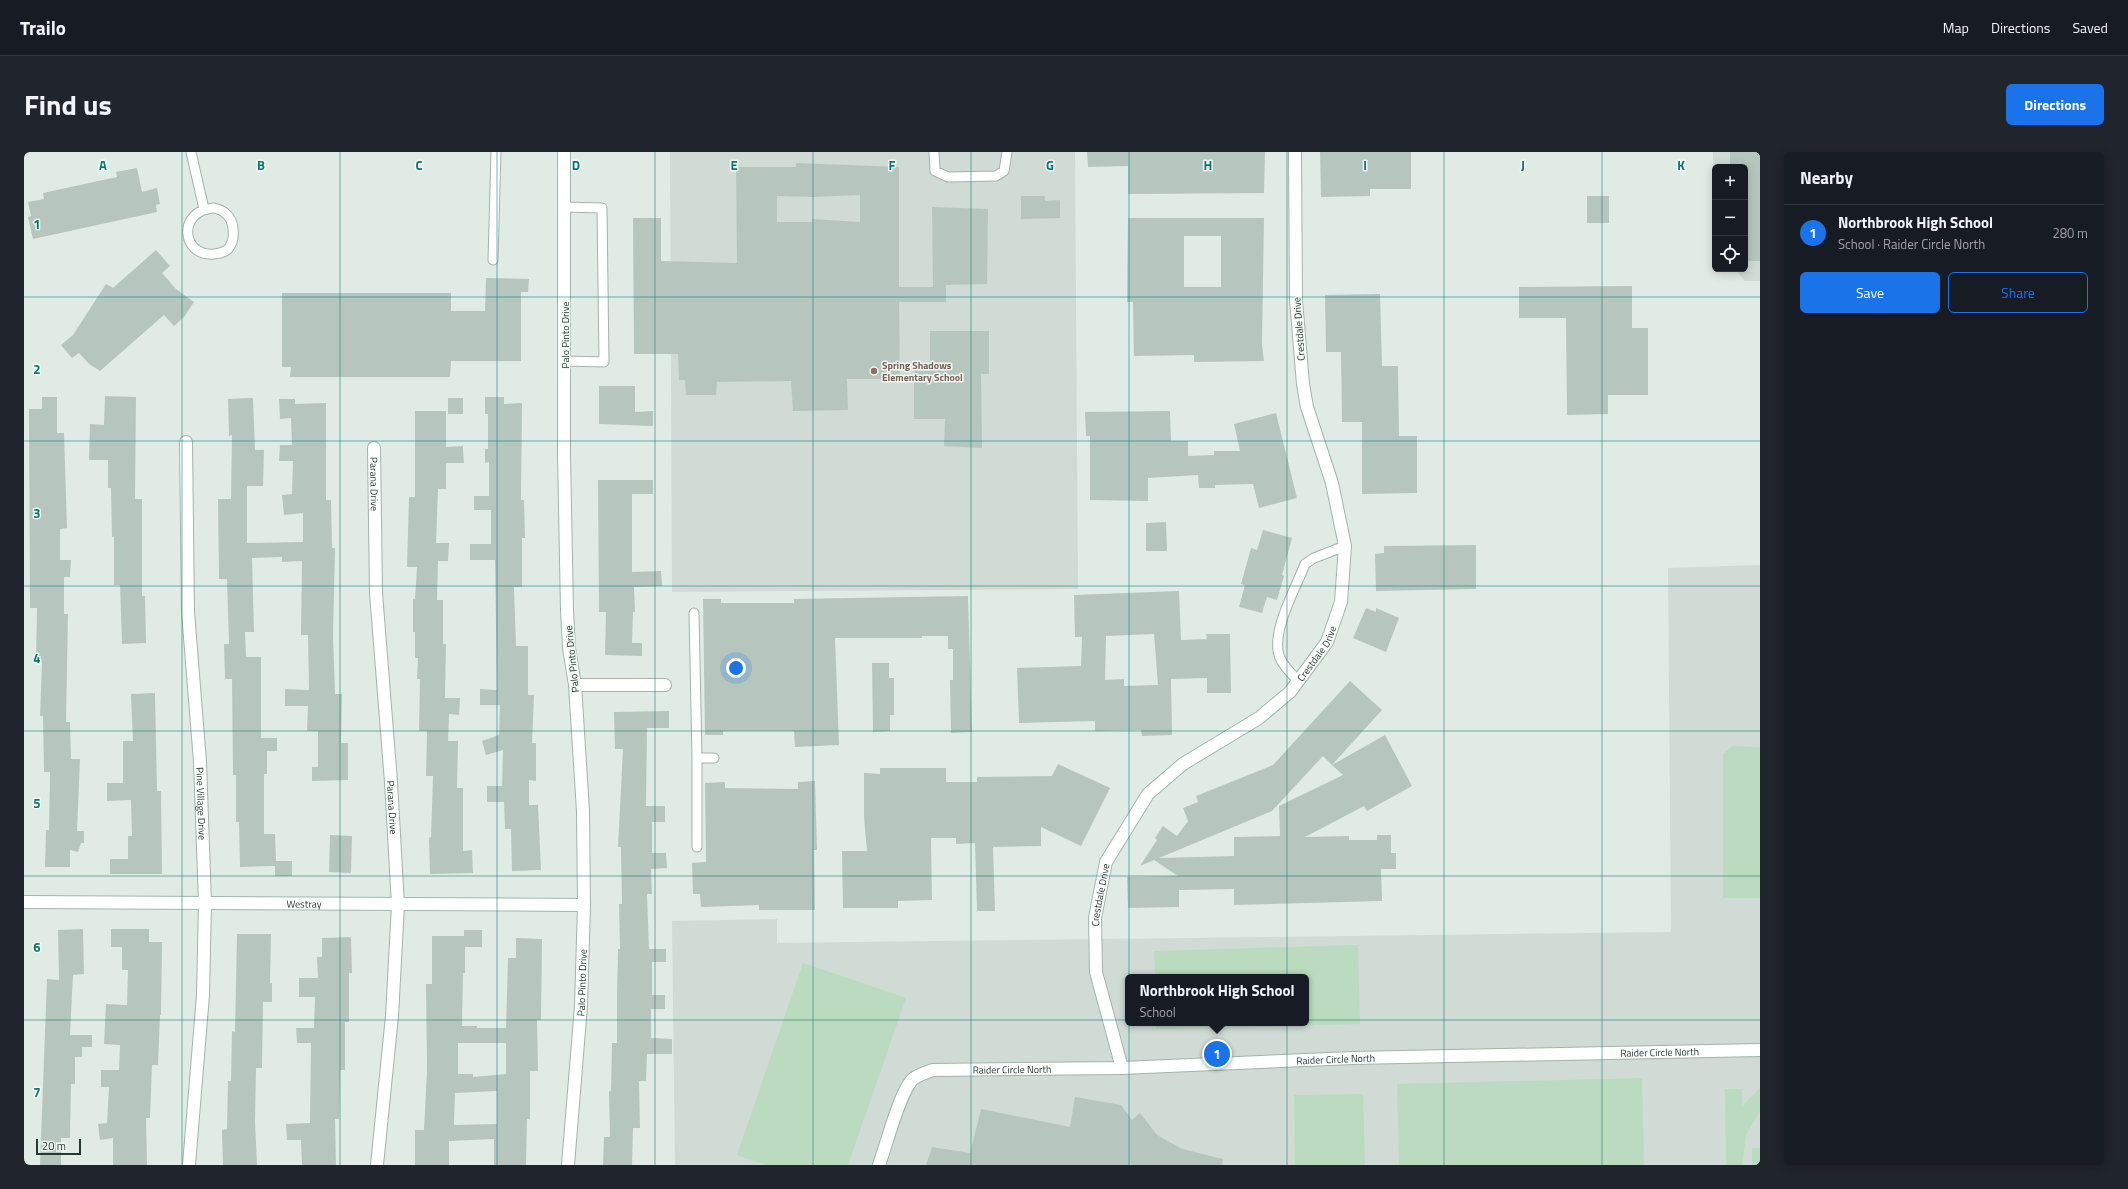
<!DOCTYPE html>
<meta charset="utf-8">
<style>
:root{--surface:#171b24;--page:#20242c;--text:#f1f3f6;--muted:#9ea1a6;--line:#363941;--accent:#1a73e8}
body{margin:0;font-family:"Titillium Web",sans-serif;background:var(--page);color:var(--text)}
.controls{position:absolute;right:12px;top:12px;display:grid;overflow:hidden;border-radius:6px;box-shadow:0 2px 10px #0003}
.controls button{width:36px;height:36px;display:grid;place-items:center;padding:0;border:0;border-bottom:1px solid var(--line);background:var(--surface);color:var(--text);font:20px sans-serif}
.scale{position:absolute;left:12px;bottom:10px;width:45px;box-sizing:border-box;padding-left:4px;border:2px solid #223b31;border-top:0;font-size:11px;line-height:14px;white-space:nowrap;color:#223b31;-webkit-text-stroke:3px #f1f8f4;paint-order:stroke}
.you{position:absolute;left:712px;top:516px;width:14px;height:14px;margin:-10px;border:3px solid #fff;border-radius:50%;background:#1a73e8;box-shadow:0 0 0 6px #1a73e833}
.badge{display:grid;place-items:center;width:26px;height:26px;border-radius:50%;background:var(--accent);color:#fff;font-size:13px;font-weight:700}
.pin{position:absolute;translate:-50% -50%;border:2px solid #fff;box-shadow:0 1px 4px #0006}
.popup{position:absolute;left:1101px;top:822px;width:184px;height:52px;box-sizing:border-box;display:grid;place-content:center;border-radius:6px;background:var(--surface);filter:drop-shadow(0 1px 3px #0005);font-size:13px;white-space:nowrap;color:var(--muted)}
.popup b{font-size:15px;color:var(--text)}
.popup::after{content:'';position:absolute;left:50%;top:100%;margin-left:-8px;border:8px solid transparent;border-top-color:var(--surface)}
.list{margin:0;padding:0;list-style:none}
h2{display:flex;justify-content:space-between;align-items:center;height:52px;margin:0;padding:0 16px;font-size:17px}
h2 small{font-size:13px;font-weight:400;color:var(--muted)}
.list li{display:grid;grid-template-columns:26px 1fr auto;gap:12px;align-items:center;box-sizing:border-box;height:56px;padding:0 16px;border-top:1px solid var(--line)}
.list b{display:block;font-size:15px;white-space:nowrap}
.list p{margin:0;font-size:13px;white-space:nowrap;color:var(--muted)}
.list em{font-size:13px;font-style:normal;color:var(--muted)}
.actions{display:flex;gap:8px;padding:12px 16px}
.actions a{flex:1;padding:9px 0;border:1px solid var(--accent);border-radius:6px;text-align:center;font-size:14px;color:var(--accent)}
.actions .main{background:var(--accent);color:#fff}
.icon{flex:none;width:22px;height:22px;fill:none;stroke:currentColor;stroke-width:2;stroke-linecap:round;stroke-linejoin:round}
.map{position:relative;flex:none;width:1736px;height:1013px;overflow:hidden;border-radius:6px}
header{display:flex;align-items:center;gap:24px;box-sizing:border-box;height:56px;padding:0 20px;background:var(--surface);border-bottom:1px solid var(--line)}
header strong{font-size:19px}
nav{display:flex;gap:22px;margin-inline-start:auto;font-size:14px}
.intro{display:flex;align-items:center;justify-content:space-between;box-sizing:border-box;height:96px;padding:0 24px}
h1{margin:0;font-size:28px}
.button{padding:10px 18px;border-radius:6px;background:var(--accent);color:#fff;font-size:14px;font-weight:700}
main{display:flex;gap:24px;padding:0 24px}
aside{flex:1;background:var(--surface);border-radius:6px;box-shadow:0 2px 10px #0003}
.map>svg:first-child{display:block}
.built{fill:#cfdbd4;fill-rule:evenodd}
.green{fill:#badbbf}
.building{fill:#b6c6be;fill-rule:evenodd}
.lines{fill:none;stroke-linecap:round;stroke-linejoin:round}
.lane-casing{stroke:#a4b3ab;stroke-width:11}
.street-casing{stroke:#a4b3ab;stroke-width:14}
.secondary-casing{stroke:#a0b6ac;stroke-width:14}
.lane{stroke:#fff;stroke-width:9}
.street{stroke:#fff;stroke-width:12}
.secondary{stroke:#fff;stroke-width:12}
.grid{fill:none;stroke:#0f766e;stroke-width:1;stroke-opacity:0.55}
.education-dot{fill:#8d6e63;stroke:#f1f8f4;stroke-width:1.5}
.labels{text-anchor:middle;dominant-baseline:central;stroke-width:3;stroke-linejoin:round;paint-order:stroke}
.street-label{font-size:10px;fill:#223b31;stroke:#f1f8f4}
.education-label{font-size:10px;font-weight:bold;fill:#785e54;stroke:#f1f8f4;text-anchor:start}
.grid-label{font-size:13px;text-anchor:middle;font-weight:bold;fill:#0f766e;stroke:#f1f8f4;stroke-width:3;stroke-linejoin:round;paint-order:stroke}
</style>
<header>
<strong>Trailo</strong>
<nav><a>Map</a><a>Directions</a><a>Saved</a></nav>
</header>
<div class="intro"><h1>Find us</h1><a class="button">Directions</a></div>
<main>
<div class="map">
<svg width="1736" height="1013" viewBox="0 0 1736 1013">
<rect width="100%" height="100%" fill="#e1ebe5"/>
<!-- built -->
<path class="built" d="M 646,0 L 1051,0 L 1054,437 L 648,440 Z
M 1689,0 L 1736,0 L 1736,129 L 1721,129 L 1711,117 L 1721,117 L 1721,15 L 1691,15 L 1691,92 L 1690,90 Z
M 1736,413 L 1736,1013 L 651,1013 L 648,769 L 753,767 L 753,791 L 1647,780 L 1644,416 ZM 1104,825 L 1282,825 L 1282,871 L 1104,871 Z"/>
<!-- green -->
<path class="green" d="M 1709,594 L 1736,595 L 1736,746 L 1699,746 L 1699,602 Z
M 1334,793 L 1336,872 L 1132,877 L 1132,871 L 1282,871 L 1282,825 L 1131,825 L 1130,799 Z
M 779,811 L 882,846 L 824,1013 L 742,1013 L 713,1003 Z
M 1618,926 L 1620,1013 L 1375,1013 L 1373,932 Z
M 1736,936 L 1736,959 L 1722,983 L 1718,1013 L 1702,1013 L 1701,937 L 1718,937 L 1718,954 Z
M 1339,942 L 1341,1013 L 1271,1013 L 1270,943 Z
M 1728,996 L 1736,996 L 1736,1013 L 1728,1013 Z"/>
<!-- building -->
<path class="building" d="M 1063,0 L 1241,0 L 1240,41 L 1104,42 L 1104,14 L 1064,15 Z
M 1296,0 L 1387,0 L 1387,37 L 1346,37 L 1346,44 L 1297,45 Z
M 1706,0 L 1736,0 L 1736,109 L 1721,109 L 1721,15 L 1706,15 Z
M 772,11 L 875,15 L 875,135 L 909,135 L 908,55 L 964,57 L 963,132 L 922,133 L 922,150 L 875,150 L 876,227 L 823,227 L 824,258 L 769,259 L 767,229 L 693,230 L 692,243 L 662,243 L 661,228 L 655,228 L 654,202 L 610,202 L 609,66 L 637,66 L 637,109 L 713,111 L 712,15 L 772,15 ZM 836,43 L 836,70 L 788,67 L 788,70 L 753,70 L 753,44 L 789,45 Z
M 113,16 L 118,40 L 133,36 L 136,52 L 132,53 L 133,60 L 9,87 L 4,65 L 7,64 L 4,50 L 20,47 L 19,41 L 93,25 L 92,20 Z
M 997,44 L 1021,44 L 1021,49 L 1036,48 L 1036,66 L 997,67 Z
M 1563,44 L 1585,44 L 1585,71 L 1563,71 Z
M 1104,66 L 1240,66 L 1238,193 L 1240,209 L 1170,210 L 1170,203 L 1110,204 L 1109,150 L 1103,150 ZM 1160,84 L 1197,84 L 1197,135 L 1160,135 Z
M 132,98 L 146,114 L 138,121 L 152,137 L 170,150 L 160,165 L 150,174 L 140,163 L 76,219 L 65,212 L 55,201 L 48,206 L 37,193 L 49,183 L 82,132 L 89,136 Z
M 462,126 L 505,127 L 504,140 L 497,140 L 497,209 L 427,209 L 426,225 L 266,225 L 267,215 L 258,215 L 258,141 L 427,141 L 427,159 L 461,159 Z
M 1608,134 L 1608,176 L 1624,176 L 1624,243 L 1584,243 L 1584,262 L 1543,263 L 1542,166 L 1495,166 L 1495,135 Z
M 1356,142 L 1358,214 L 1374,214 L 1375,284 L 1393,284 L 1393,341 L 1338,342 L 1338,270 L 1318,270 L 1317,200 L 1302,200 L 1301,143 Z
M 906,179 L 965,179 L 965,222 L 957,222 L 958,296 L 920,294 L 921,267 L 890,267 L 890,218 L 906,219 Z
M 575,234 L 611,234 L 611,260 L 629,259 L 629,274 L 575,272 Z
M 81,244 L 112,245 L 111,347 L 118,347 L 118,444 L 121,444 L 122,491 L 98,492 L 96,433 L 90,433 L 90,385 L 88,385 L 87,336 L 84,336 L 84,308 L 65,308 L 66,272 L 80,273 Z
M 18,245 L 33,245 L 33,281 L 40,281 L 43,376 L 36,377 L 36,408 L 47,408 L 46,425 L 40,425 L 40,462 L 44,462 L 42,570 L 46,570 L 47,607 L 56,607 L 53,679 L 60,679 L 60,691 L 57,691 L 54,700 L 46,698 L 46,715 L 21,715 L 22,678 L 25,678 L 26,620 L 20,620 L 19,564 L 16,564 L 18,511 L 12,511 L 13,456 L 6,456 L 5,257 L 18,257 Z
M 461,245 L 480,245 L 480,252 L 498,251 L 497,348 L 500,348 L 501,386 L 498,386 L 498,435 L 490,435 L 492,494 L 504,494 L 504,543 L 510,543 L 508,591 L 512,591 L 512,629 L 505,628 L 505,653 L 514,653 L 517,718 L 488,719 L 487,677 L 481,677 L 480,650 L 463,650 L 463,634 L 478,634 L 479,598 L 462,603 L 458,589 L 475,583 L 476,553 L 456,553 L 456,537 L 473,538 L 471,408 L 446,408 L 446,392 L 467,392 L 467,358 L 450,358 L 450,344 L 465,344 L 465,310 L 461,311 L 461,297 L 464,297 L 464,262 L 461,262 Z
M 229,246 L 231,298 L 240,298 L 239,334 L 223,334 L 223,391 L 279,390 L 279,361 L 260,363 L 258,343 L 268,342 L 269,309 L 255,309 L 256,293 L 268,293 L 267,266 L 256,267 L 255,247 L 271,247 L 271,252 L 302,251 L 302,348 L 307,348 L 308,396 L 311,396 L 309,483 L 311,542 L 318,542 L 317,591 L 324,591 L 324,628 L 288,629 L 288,615 L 294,615 L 294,579 L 283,579 L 284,554 L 261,554 L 261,537 L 285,538 L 284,483 L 277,483 L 278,409 L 258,410 L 258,405 L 228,406 L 230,480 L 221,480 L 222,505 L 237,505 L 237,586 L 253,586 L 253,599 L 243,599 L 243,622 L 240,622 L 240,682 L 251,682 L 252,709 L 268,709 L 268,724 L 251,724 L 251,714 L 216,715 L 215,670 L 212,670 L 212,623 L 209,623 L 208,527 L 201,527 L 200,492 L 205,492 L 203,427 L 195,427 L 194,347 L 207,347 L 208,283 L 205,284 L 204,247 Z
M 424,246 L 439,246 L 439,262 L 424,262 Z
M 391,259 L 422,259 L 422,295 L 439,294 L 439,298 L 440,311 L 422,311 L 422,337 L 414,337 L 412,391 L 425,391 L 424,409 L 414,409 L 413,448 L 419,448 L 419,492 L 422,492 L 421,546 L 436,546 L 435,563 L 425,562 L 424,589 L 434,589 L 433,636 L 439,636 L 439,699 L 448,698 L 449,721 L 406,722 L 405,686 L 407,685 L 409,624 L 402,624 L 403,579 L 395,579 L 396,527 L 393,527 L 394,506 L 391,506 L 391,480 L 389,480 L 389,447 L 391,447 L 393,415 L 383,415 L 385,345 L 391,345 Z
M 1146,259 L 1147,289 L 1164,289 L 1164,304 L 1190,303 L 1190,299 L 1216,299 L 1210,272 L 1252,261 L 1273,346 L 1235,356 L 1229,332 L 1191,333 L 1191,336 L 1175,336 L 1174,323 L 1124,326 L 1124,349 L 1066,348 L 1066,284 L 1062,284 L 1061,260 Z
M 574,328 L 629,328 L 629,342 L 608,342 L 608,420 L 637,419 L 638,434 L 610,435 L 611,460 L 609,460 L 608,491 L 618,491 L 618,504 L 581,503 L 582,460 L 575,460 Z
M 1142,370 L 1143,399 L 1122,399 L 1122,371 Z
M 1239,378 L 1268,386 L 1258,423 L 1260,424 L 1253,448 L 1243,445 L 1238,461 L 1215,455 L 1221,433 L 1217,432 L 1227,396 L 1233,398 Z
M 1452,393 L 1452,437 L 1352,439 L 1351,402 L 1360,401 L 1360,394 Z
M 1155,439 L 1157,488 L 1183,487 L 1182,482 L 1206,482 L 1207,541 L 1183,541 L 1183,526 L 1147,527 L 1148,583 L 1118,584 L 1117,578 L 1071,579 L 1071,569 L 995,571 L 993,516 L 1057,514 L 1058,485 L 1051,485 L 1050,443 ZM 1130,482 L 1134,533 L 1100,534 L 1100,527 L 1081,528 L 1082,484 Z
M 944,444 L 948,580 L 927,581 L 926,528 L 929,528 L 929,497 L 924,497 L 924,484 L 898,484 L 898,486 L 811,486 L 815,593 L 771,595 L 770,579 L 699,579 L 699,583 L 681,583 L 679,447 L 697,447 L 697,451 L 770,451 L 770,447 Z
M 1342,456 L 1352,460 L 1352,456 L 1375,466 L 1362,500 L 1329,486 Z
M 848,511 L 865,511 L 865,526 L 870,526 L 870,563 L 866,563 L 866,579 L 849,580 Z
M 1326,529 L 1358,558 L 1308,613 L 1299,604 L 1248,659 L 1135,706 L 1210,704 L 1210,685 L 1256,684 L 1255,654 L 1319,623 L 1308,613 L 1361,583 L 1388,634 L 1343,659 L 1340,654 L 1281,685 L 1325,684 L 1325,688 L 1353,688 L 1353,683 L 1367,683 L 1367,701 L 1372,701 L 1372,717 L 1357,717 L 1358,749 L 1210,753 L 1210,737 L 1155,738 L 1155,755 L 1104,756 L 1103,725 L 1154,724 L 1130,708 L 1116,714 L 1133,688 L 1131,686 L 1139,674 L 1153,684 L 1164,669 L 1159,656 L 1174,650 L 1172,644 L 1249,613 Z
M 131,541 L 133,639 L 137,639 L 138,722 L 86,722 L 86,707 L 104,707 L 104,684 L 108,684 L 107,648 L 83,649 L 83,631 L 99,631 L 99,589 L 109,589 L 107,542 Z
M 645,559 L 645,576 L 623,576 L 622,654 L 641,654 L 641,670 L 628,670 L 628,701 L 642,701 L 643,716 L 627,717 L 628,742 L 623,742 L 625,797 L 642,797 L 642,810 L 628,810 L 628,843 L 641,843 L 641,857 L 627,857 L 627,886 L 648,887 L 648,902 L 623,902 L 622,929 L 615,929 L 616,976 L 609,976 L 608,1013 L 579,1013 L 580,985 L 586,985 L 585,939 L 587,939 L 588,891 L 593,891 L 593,843 L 594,797 L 596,797 L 595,752 L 598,752 L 597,695 L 594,695 L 599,597 L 591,597 L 590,560 Z
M 1034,612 L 1086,636 L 1057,694 L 1017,675 L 1017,694 L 969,695 L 971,759 L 953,759 L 951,691 L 932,692 L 932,686 L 907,686 L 908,748 L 874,749 L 874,756 L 819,756 L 818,699 L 843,699 L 840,666 L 840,621 L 856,622 L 856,616 L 922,616 L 922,630 L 953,630 L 953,625 L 1028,624 Z
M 791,629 L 793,698 L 790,698 L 791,758 L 735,758 L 735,753 L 677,755 L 676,742 L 669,742 L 668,711 L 682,710 L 681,631 L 701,630 L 701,636 L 774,637 L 774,630 Z
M 306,683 L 328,684 L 327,721 L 305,720 Z
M 59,777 L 60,822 L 49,823 L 46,883 L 68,883 L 68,895 L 58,895 L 58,905 L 51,905 L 51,932 L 47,932 L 46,986 L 37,986 L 37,1013 L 16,1013 L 23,827 L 35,828 L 34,778 Z
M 87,777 L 125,777 L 125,790 L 138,790 L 137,863 L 136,863 L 134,913 L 128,913 L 126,966 L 122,966 L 123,1013 L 89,1013 L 89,986 L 76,988 L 74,972 L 83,971 L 85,935 L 77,935 L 77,918 L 95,918 L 96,893 L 80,892 L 82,852 L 103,853 L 104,818 L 98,818 L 98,795 L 87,795 Z
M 440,778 L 458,778 L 458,795 L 441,795 L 441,821 L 439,821 L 438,874 L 453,874 L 453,876 L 482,876 L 484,806 L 492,806 L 492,786 L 518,787 L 517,868 L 513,868 L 514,919 L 506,919 L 506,967 L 503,967 L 502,1013 L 470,1013 L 470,987 L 425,989 L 425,1013 L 391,1013 L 391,978 L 400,978 L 403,918 L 402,832 L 408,832 L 408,784 L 440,784 ZM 434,891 L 482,891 L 482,922 L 449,925 L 449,922 L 434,922 ZM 473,939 L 473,972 L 430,973 L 431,941 Z
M 213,782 L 247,782 L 246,831 L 248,831 L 248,850 L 239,850 L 238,916 L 232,916 L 231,970 L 233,1013 L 199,1013 L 198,978 L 203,977 L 204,929 L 207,929 L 208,879 L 211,880 Z
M 327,785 L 328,821 L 325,821 L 325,870 L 321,870 L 321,918 L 316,918 L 315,967 L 311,967 L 312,1013 L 278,1013 L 277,988 L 263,988 L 262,972 L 286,971 L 287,891 L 273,891 L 272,876 L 290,876 L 291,845 L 275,845 L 275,826 L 294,826 L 293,805 L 298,805 L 298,786 Z
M 1051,945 L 1097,953 L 1108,968 L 1116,961 L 1133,983 L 1158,997 L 1199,1007 L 1198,1013 L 902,1013 L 908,995 L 946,1001 L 957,957 L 1046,975 Z"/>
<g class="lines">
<!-- lane casing -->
<g class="lane-casing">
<path id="lane" d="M 167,0 L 180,57
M 910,0 L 911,19 L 924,25 L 972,24 L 980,19 L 983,0
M 540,55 L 578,56 L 580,210 L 541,209
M 190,56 C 194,57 198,58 201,61 C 211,68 212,88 204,97 C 200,101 196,101 190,102 C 157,105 153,58 190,56 Z
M 469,108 L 472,0
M 670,461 L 673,606 L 690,606
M 1275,530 C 1269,523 1261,516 1257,508 C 1244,484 1272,436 1281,412 L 1290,406 L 1321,394
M 673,606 L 673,695"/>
</g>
<!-- street casing -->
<g class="street-casing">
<g id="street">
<path id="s1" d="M 162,290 L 164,460 L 176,610 L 181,751 L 179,843 L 165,1013"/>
<path id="s2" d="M 350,296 L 352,441 L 367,630 L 374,753 L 368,864 L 353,1013"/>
<path d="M 551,533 L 641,533"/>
<path id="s3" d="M 544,1013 L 557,854 L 560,753"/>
</g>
</g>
<!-- secondary casing -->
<g class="secondary-casing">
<g id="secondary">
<path id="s4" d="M 0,750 L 560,753 L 559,659 L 551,533 L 545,496 L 543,459 L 540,302 L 540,0"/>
<path id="s5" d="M 1098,916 L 1072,820 L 1071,766 L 1082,710 L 1124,642 L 1159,612 L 1235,566 L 1266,540 L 1303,490 L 1317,450 L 1321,394 L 1308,331 L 1283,255 L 1279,232 L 1272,148 L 1271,0"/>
<path id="s6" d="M 855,1013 C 862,994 876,939 889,927 C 894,923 903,920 909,918 L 1098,916 L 1329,906 L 1736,898"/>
</g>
</g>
<!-- lane -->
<use href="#lane" class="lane"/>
<!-- street -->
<use href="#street" class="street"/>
<!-- secondary -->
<use href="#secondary" class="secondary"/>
</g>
<!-- grid -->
<path class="grid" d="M 158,0 L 158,1013M 316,0 L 316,1013M 473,0 L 473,1013M 631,0 L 631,1013M 789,0 L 789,1013M 947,0 L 947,1013M 1105,0 L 1105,1013M 1263,0 L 1263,1013M 1420,0 L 1420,1013M 1578,0 L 1578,1013M 0,145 L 1736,145M 0,289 L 1736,289M 0,434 L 1736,434M 0,579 L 1736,579M 0,724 L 1736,724M 0,868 L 1736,868"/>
<!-- markers -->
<circle class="education-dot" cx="850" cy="219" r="4"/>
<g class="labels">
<!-- street labels -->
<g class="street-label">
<text transform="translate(1275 177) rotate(-94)">Crestdale Drive</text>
<text transform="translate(541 183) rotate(-90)">Palo Pinto Drive</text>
<text stroke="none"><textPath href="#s2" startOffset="36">Parana Drive</textPath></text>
<text stroke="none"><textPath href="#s5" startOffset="513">Crestdale Drive</textPath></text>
<text transform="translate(548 507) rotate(-96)">Palo Pinto Drive</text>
<text stroke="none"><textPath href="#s1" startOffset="362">Pine Village Drive</textPath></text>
<text stroke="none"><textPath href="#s2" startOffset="360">Parana Drive</textPath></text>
<text stroke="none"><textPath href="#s5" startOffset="177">Crestdale Drive</textPath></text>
<text stroke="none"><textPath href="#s4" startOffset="280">Westray</textPath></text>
<text stroke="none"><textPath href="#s3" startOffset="183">Palo Pinto Drive</textPath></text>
<text stroke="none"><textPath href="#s6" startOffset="842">Raider Circle North</textPath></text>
<text stroke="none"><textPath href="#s6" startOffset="518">Raider Circle North</textPath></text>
<text stroke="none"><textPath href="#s6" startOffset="194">Raider Circle North</textPath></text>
</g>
<!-- education labels -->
<g class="education-label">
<text x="858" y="213">Spring Shadows<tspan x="858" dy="12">Elementary School</tspan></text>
</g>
</g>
<g class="grid-label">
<text x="79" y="18">A</text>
<text x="237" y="18">B</text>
<text x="395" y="18">C</text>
<text x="552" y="18">D</text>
<text x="710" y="18">E</text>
<text x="868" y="18">F</text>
<text x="1026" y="18">G</text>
<text x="1184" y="18">H</text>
<text x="1341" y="18">I</text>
<text x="1499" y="18">J</text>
<text x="1657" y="18">K</text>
<text x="13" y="77">1</text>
<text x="13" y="222">2</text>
<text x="13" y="366">3</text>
<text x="13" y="511">4</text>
<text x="13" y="656">5</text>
<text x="13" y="800">6</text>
<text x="13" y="945">7</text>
</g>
</svg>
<div class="controls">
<button>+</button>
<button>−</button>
<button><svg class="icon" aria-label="locate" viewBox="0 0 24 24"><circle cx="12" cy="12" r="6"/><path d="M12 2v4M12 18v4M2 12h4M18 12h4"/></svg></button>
</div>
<div class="scale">20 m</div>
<div class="you"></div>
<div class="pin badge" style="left:1193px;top:902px">1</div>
<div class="popup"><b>Northbrook High School</b>School</div>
</div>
<aside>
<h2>Nearby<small></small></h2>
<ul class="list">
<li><span class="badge">1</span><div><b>Northbrook High School</b><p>School · Raider Circle North</p></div><em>280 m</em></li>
</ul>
<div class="actions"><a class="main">Save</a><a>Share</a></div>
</aside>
</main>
